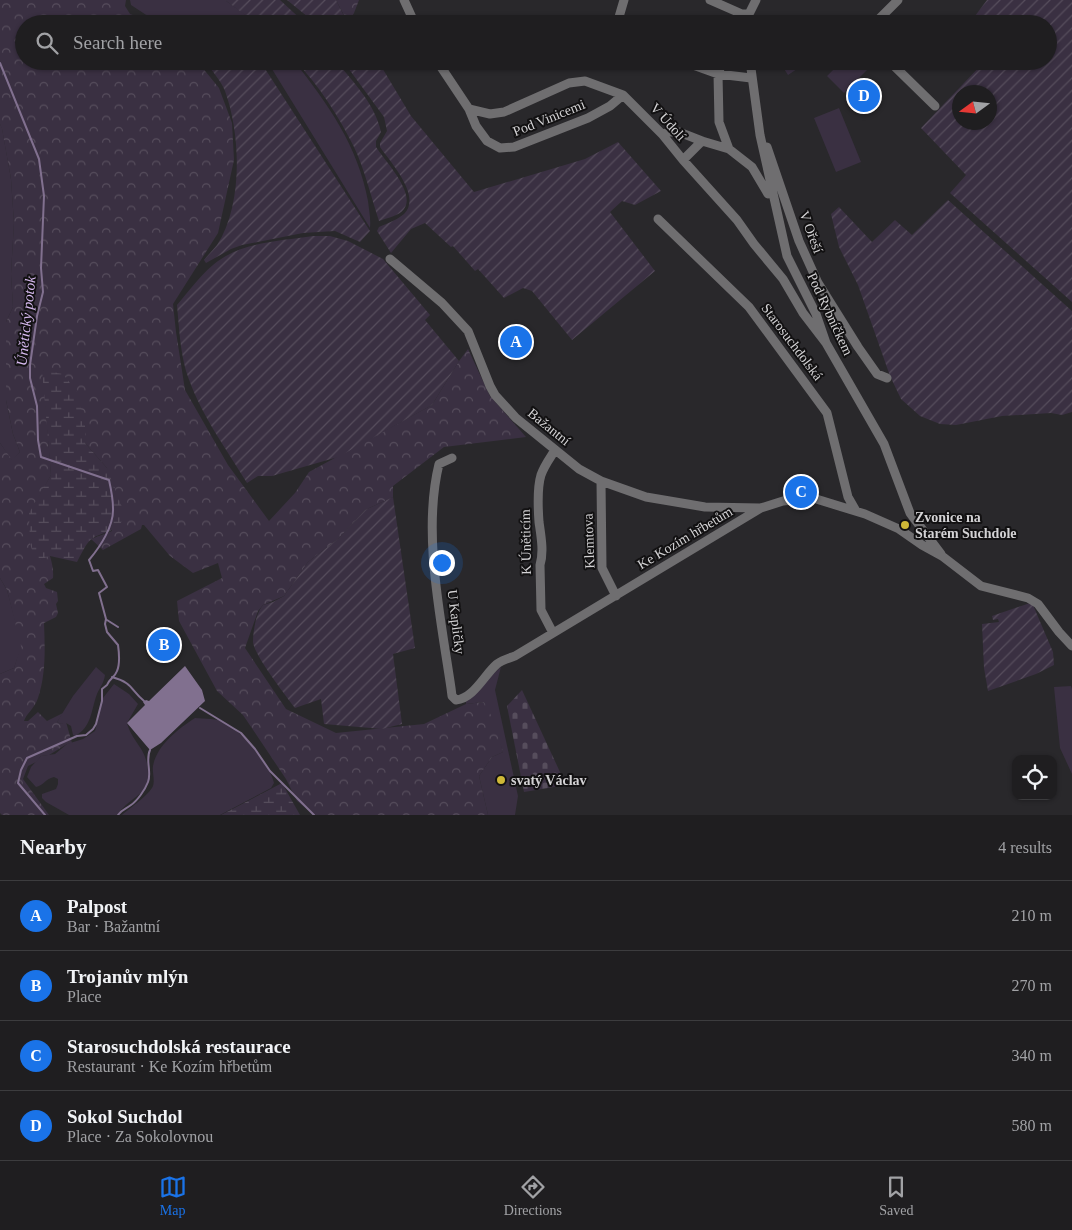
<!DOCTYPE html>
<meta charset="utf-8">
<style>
:root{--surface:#1f1e20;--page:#272729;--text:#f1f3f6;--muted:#a1a2a5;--line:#3c3c3e;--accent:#1a73e8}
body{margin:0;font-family:Georgia,serif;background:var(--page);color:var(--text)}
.controls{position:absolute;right:15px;bottom:15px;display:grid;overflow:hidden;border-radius:10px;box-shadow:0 1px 4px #0004}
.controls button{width:45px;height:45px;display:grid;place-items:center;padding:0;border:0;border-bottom:1px solid var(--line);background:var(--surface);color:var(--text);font:25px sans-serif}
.compass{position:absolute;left:952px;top:85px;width:45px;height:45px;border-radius:50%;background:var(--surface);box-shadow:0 1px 4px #0004;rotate:255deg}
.you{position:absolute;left:441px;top:562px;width:18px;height:18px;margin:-12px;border:4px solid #fff;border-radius:50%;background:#1a73e8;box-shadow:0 0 0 8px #1a73e833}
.badge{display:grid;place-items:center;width:32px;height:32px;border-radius:50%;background:var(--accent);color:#fff;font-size:16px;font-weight:700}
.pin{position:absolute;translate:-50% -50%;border:2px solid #fff;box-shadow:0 1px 5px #0006}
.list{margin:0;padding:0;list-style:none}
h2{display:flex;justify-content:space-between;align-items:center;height:65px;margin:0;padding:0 20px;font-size:21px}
h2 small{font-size:16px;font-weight:400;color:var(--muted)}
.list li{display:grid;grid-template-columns:32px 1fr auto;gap:15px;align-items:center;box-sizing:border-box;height:70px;padding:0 20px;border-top:1px solid var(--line)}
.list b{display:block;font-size:19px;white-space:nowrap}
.list p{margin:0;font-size:16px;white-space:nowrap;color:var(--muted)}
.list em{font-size:16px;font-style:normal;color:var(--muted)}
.icon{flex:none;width:28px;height:28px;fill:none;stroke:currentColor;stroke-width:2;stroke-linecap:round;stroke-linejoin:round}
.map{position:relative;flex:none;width:1072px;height:815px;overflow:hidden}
.search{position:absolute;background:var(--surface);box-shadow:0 1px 4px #0004;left:15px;right:15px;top:15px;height:55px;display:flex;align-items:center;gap:12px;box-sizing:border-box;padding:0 18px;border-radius:28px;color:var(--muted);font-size:19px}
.sheet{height:345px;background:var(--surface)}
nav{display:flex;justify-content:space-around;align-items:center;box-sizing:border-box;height:70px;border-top:1px solid var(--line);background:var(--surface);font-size:14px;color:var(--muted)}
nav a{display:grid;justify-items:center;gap:2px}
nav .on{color:var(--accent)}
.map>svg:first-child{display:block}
.green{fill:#3a3042}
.forest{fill:url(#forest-crowns)}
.wetland{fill:url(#wetland-marsh)}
.cemetery{fill:url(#cemetery-stones)}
.garden{fill:url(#garden-furrows);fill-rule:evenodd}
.water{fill:#81708f}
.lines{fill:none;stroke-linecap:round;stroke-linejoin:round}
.stream{stroke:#81708f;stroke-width:2}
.minor{stroke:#6f6e70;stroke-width:9}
.poi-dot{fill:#cfb837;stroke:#121112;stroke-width:2}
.labels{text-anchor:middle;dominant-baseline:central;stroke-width:4;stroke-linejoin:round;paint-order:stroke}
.street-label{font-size:14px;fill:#d3d2d4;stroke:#121112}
.poi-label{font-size:14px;font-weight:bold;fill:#d3d2d4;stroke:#121112;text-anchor:start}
.water-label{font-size:15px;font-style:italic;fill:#d7baf0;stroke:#121112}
</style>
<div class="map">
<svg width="1072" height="815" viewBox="0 0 1072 815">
<defs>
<pattern id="forest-crowns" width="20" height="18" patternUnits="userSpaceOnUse" patternTransform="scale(1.25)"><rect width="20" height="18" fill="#3a3042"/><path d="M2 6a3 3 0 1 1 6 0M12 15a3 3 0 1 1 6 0" fill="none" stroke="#564d5c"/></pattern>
<pattern id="wetland-marsh" width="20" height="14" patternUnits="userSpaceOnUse" patternTransform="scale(1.25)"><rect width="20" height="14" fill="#3a3042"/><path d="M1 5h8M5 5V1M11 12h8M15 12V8" fill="none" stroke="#564d5c"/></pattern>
<pattern id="cemetery-stones" width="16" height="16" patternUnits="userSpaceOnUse" patternTransform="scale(1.25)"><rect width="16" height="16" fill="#3a3042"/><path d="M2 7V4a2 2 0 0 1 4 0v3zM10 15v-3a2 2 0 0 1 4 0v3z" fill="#564d5c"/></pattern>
<pattern id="garden-furrows" width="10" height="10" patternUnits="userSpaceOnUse" patternTransform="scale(1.25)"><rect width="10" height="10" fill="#3a3042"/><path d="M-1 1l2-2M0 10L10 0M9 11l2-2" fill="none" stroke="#564d5c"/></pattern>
</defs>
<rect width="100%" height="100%" fill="#29282b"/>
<!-- green -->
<path class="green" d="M 130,0 L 225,0 L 258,24 L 160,24 L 131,5 Z
M 267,61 L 294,61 C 328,104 358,146 368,201 C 369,210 371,219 370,228 Z
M 779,61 L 805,61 L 806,63 L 788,75 Z
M 842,61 L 876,61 L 844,93 L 827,76 Z
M 839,108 L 861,162 L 836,172 L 814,118 Z
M 0,124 L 2,128 L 11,179 L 14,223 L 11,274 L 13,307 L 6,322 L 6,400 L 13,434 L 20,452 L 12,461 L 0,443 Z
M 0,578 L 7,590 L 22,646 L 14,668 L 0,674 Z
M 96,667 L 105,675 C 104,683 100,687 97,694 C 91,710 92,727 75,736 L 73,735 L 71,726 L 66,723 L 61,724 L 57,722 L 73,696 Z
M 501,667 L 495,690 L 518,796 L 515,815 L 488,815 L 479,776 L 492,757 L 503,752 L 484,702 L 466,704 L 466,698 Z
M 114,684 L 129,694 L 138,704 L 127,723 C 133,745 149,748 148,777 C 148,782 147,788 143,791 C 134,799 124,805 117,815 L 69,815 L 46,802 L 42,798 L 42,794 L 56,789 L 58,784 L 58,779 L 54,777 C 45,779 43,786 36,787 L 27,777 L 31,767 L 41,756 L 55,754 L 67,744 L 83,739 L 95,731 L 103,698 Z
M 1071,686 L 1072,689 L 1072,774 L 1060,748 L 1054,687 Z
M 195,718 C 205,719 217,718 226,723 C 242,732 270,765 274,783 L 271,788 L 220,815 L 122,815 C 130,808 149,795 153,786 C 155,780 152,772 153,766 C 157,745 178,729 195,718 Z"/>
<!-- forest -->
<path class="forest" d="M 0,0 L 126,0 L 125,6 L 130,14 L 157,24 L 24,24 L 24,61 L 197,61 L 219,88 L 232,123 L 234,160 L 218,233 L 173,304 L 176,332 L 185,390 L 228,465 L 269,521 L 295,493 L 309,472 L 432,405 L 459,361 L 468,349 L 490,396 L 526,437 L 444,447 L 393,486 L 393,497 L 365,510 L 339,538 L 308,562 L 284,596 L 263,605 L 258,611 L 245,648 L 286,709 L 336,733 L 424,724 L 466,704 L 484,702 L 494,721 L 503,752 L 492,757 L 479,776 L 488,815 L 314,815 L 297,801 L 286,779 L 243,715 L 217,691 L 179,621 L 177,601 L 222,578 L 218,563 L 193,573 L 170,556 L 144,525 L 142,525 L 141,529 L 103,550 L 91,539 L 112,531 L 107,468 L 85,443 L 85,425 L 43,370 L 51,475 L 30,513 C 39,533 55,556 53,578 L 44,584 L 46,588 L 57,592 L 58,601 L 56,604 L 58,613 L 56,617 L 44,623 C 45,649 46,674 38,698 C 35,708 26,714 24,721 L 28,721 L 38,712 L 47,721 L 63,713 L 57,722 L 61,724 L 66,722 L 72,743 L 67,744 L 49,755 L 41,756 L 36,762 L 28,766 L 23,779 L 49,815 L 2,815 L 0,813 L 0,674 L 14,668 L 21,646 L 7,590 L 0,578 L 0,443 L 12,460 L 20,452 L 13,434 L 6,400 L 6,322 L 13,307 L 11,274 L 14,223 L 11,179 L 2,129 L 0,124 Z
M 336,0 L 359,0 L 354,13 L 348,23 Z"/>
<!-- wetland -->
<path class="wetland" d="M 42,370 L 63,374 L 76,391 L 85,425 L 85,443 L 107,468 L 125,515 C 118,533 107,530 93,538 C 86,542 81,555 77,562 L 50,556 L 36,561 L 30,544 L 29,513 L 51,475 Z
M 282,783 L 300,815 L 221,815 Z"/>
<!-- cemetery -->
<path class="cemetery" d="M 522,690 L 566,785 L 524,792 L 507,706 Z"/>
<!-- garden -->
<path class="garden" d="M 225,0 L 280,0 L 306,24 L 257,24 Z
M 287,0 L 336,0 L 348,24 L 313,24 L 308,17 Z
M 987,0 L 1072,0 L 1072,302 L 950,193 L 966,175 L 921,128 L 985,61 L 1048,61 L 1048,24 L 969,24 ZM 960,92 L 990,92 L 990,122 L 960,122 Z
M 260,61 L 370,231 L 360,242 L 335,231 L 303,233 L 242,245 L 231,249 L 206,263 L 204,260 C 208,255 213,250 217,245 C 243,205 241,135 225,91 C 221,81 212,71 206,62 Z
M 295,61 L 336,61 C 354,83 375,104 381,132 L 376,141 L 376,147 C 385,161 416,193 404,209 C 399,216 387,218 379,221 C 371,197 365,170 354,147 C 339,117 319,85 295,61 Z
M 343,61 L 378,61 L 411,116 L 474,192 L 585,159 L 618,142 L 661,191 L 635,205 L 622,201 L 610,212 L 655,271 L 572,340 L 532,291 L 523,288 L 504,298 L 478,269 L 475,271 L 453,246 L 451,247 L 425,223 L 411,229 L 391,253 L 377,231 L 379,227 C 388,223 397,220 404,214 C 422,196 391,163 380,147 L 380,143 L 387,131 L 384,117 Z
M 948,200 L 1072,311 L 1072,412 L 1062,415 L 1051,413 L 1002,416 L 956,425 L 940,424 L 920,416 L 901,399 L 890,376 L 858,285 L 839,247 L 831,214 L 839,207 L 872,242 L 895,220 L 912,235 Z
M 313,236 L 330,236 L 348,241 L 383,259 L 430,315 L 425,320 L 459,361 L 432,405 L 338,457 L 272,476 L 258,476 L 247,483 C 225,447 199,412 186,371 C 180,349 179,327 177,305 C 188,292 200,276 213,265 C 240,242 280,241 313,236 Z
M 393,497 L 415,648 L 393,654 L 402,724 L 382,729 L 324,724 L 321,699 L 295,708 C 286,696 254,655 253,642 C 253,631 256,613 263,605 L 273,602 L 284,596 L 308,562 L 339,538 L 365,510 Z
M 1030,603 L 1033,605 L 1053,652 L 1054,665 L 1036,674 L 988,691 L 984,668 L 982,624 L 999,622 L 998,619 L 993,620 L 992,616 Z"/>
<!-- water -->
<path class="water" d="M 185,666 L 202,690 L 205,701 L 161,743 L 150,750 L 127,723 L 145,705 L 143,702 L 146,700 L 149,701 Z"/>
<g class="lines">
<!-- stream -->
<path class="stream" d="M 0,63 L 39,159 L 44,196 L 41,268 L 43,292 L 37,316 L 30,365 L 30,378 L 37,406 L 38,440 L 41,457 L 109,480 C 111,489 113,499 113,508 C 114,526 100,547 89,560 L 93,571 L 98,570 L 107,587 L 99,593 L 106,619 L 105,624 L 107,632 L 118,645 C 119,652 120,664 117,671 C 115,677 109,679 107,685 L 102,689 L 102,701 L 96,724 L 93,729 L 86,735 L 77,736 L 27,758 L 21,770 L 18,783 L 45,815
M 107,620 L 118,627
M 112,677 C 133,683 130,689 144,701
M 200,708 L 241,733 L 255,749 L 270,771 L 314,815
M 118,815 C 122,809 126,809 131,805 C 137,801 145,790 148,782 C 152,772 145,760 150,750"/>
<!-- minor -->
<path class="minor" d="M 404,0 L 415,24
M 710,0 L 742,14 L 749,14
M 622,24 L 619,17 L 624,0
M 748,24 L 749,14 L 756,0
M 874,24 L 898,0
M 437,61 L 469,109 L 490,114 L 504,112 L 569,83 L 585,81 L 623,95 L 662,134 L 683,160 L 737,220 L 754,244 L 783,279 L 803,313 L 826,343
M 682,61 L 718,74 L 751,78
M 723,61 L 718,74 L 719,122 L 729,149 L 752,167 L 768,194
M 750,61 L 760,135 L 787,256 L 816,314 L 826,343 L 884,444 L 910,513 L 941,554
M 889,61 L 935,106
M 469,109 L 476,126 L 487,141 L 500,148 L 514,147 L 588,118 L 610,106 L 623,95
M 662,134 L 670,132 L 679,132 L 702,141 L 729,149
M 767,147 L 799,241 L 818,283 L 858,347 L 877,374 L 887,378
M 683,160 L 702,141
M 658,219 L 749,307 L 827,413 L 848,497 L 856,511
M 390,259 L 442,303 L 468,331 L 490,386 L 495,395 L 516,418 L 579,469 L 601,481 L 646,497 L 705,507 L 760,508
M 452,458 L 439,464 C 422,533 441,619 451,688 L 452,696 L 456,700 C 474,698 484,675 497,664 C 502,660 509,658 515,656 L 761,508 L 783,501 L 813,498 L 865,514 L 899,529 L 922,545 L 942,556 L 981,586 L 1028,598 L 1038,604 L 1059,632 L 1072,646
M 601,481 L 602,568 L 616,596
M 553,633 L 541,610 L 540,565 C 544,552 541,536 539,522 C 538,508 537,488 541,475 C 544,466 550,458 555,450"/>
</g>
<!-- markers -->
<g class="poi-dot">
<circle cx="905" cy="525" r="5"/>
<circle cx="501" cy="780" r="5"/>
</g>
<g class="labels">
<!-- street labels -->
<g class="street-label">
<text transform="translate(549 118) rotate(-22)">Pod Vinicemi</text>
<text transform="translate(668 122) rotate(48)">V Údolí</text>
<text transform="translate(811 232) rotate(70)">V Ořeší</text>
<text transform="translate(830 314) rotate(65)">Pod Rybníčkem</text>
<text transform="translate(792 342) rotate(53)">Starosuchdolská</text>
<text transform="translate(549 427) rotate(39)">Bažantní</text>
<text transform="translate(685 538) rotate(-31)">Ke Kozím hřbetům</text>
<text transform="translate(589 541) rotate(-92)">Klemtova</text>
<text transform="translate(526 542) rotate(-91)">K Úněticím</text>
<text transform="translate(456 622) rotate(83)">U Kapličky</text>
</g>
<!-- poi labels -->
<g class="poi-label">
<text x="915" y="517">Zvonice na<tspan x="915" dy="16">Starém Suchdole</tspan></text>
<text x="511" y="780">svatý Václav</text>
</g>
<!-- water labels -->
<g class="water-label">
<text transform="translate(26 321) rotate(-84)">Únětický potok</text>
</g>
</g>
</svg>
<div class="controls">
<button><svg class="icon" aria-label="locate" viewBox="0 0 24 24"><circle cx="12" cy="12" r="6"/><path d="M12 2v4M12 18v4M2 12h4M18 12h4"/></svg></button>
</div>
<svg class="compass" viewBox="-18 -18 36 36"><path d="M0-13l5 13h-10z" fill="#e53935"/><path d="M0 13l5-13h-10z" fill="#a1a2a5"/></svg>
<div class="you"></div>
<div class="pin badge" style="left:516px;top:342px">A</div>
<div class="pin badge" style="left:164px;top:645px">B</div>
<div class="pin badge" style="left:801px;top:492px">C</div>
<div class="pin badge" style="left:864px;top:96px">D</div>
<div class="search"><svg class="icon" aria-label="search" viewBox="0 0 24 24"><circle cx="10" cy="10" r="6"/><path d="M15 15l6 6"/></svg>Search here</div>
</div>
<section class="sheet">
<h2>Nearby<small>4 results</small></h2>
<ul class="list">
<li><span class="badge">A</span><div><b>Palpost</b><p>Bar · Bažantní</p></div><em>210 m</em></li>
<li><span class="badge">B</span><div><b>Trojanův mlýn</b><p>Place</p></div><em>270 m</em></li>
<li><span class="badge">C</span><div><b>Starosuchdolská restaurace</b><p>Restaurant · Ke Kozím hřbetům</p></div><em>340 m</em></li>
<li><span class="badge">D</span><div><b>Sokol Suchdol</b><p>Place · Za Sokolovnou</p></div><em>580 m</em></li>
</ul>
</section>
<nav>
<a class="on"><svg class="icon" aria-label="map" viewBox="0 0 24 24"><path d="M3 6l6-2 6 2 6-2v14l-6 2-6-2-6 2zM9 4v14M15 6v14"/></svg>Map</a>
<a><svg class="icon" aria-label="directions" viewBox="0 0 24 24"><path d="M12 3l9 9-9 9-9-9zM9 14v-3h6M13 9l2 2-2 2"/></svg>Directions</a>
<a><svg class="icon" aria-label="saved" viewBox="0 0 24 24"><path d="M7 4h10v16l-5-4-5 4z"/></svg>Saved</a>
</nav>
